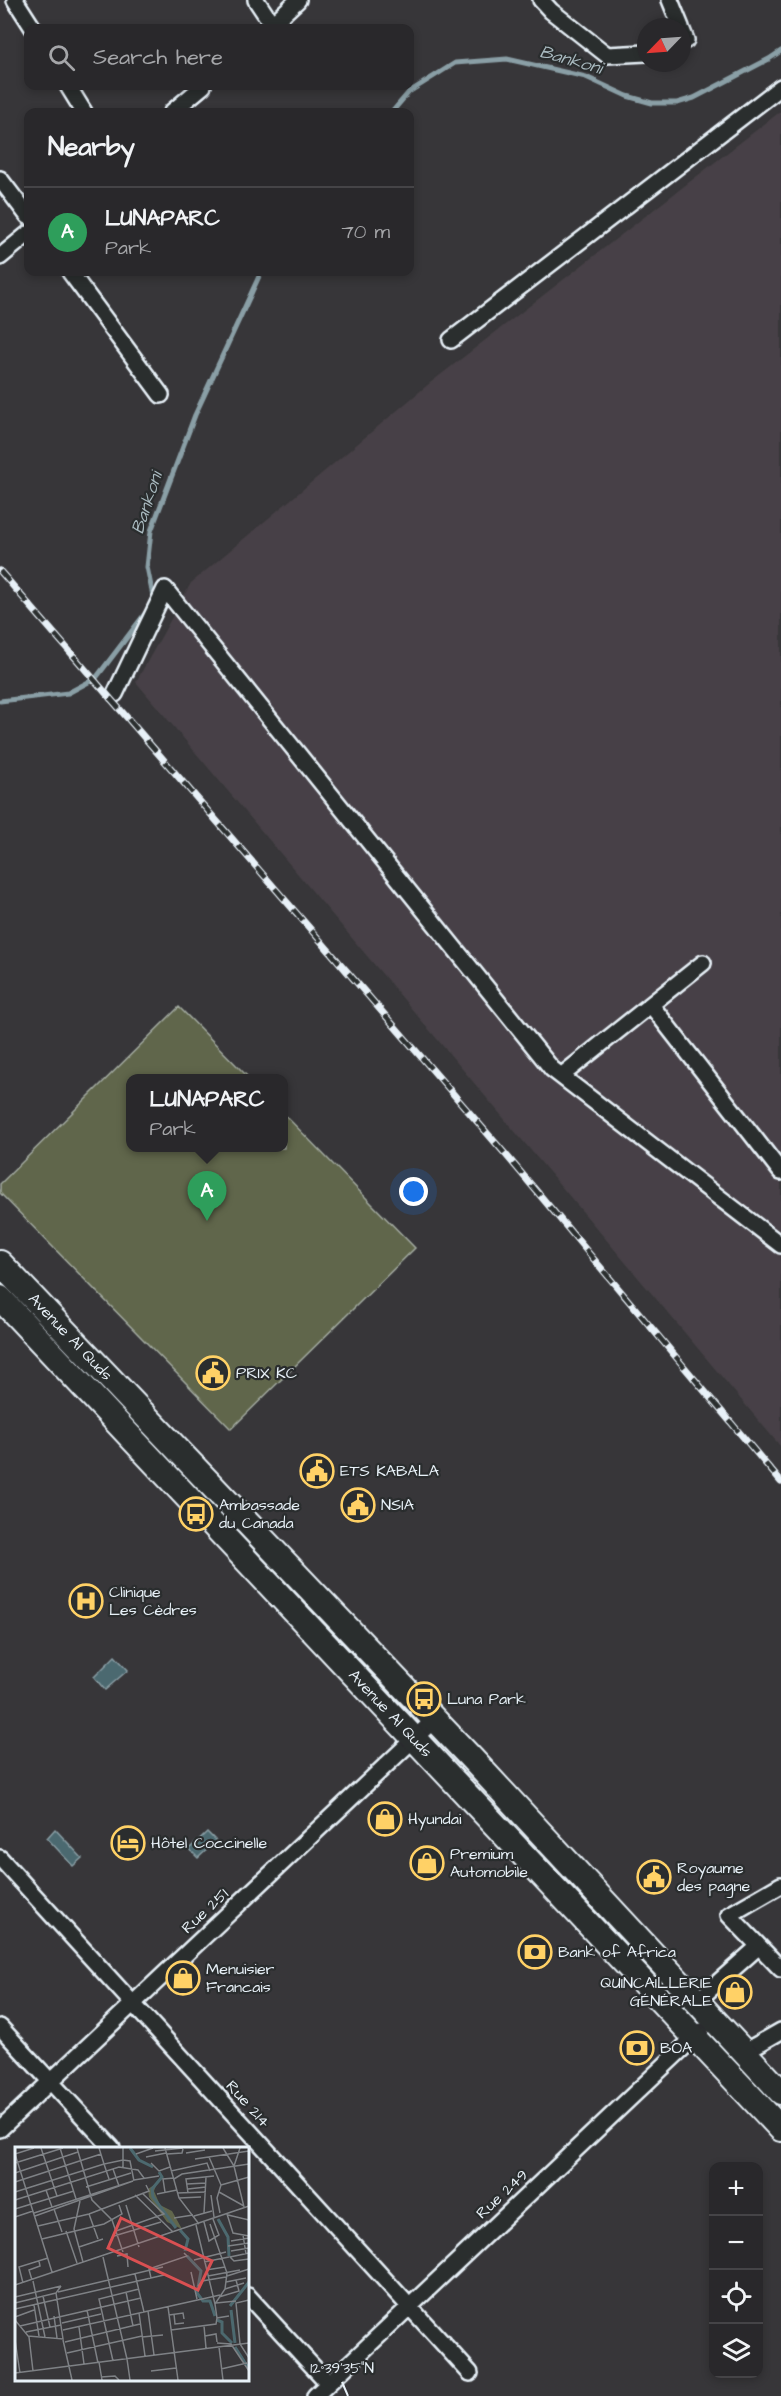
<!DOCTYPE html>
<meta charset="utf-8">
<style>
:root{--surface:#29282b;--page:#313033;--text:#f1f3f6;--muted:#a5a6a9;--line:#454447;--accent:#ffd166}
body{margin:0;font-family:"Architects Daughter",sans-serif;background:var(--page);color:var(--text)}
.controls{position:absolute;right:18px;bottom:18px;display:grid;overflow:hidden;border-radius:12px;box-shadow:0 3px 9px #0003}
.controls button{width:54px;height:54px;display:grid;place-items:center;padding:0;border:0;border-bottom:2px solid var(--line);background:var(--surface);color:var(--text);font:30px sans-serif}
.compass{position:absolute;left:637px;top:18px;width:54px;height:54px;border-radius:50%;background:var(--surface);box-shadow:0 3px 9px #0003;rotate:245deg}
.you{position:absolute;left:414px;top:1192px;width:21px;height:21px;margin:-15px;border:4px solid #fff;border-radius:50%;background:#1a73e8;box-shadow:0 0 0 9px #1a73e833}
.badge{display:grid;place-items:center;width:39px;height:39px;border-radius:50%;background:var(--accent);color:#fff;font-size:20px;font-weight:700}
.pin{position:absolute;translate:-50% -50px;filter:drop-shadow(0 2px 3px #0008)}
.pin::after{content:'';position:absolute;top:32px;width:21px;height:18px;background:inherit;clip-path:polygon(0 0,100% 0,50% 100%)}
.popup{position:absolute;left:126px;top:1074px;width:162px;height:78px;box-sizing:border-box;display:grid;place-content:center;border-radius:12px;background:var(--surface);filter:drop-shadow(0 2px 4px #0005);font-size:20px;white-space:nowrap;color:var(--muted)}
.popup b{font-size:22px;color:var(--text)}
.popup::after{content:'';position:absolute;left:50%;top:100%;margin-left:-12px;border:12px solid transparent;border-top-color:var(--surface)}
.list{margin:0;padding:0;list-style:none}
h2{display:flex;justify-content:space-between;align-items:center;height:78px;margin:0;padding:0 24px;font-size:26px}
h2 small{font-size:20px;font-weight:400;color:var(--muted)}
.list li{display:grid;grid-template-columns:39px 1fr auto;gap:18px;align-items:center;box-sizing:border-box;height:90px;padding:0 24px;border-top:2px solid var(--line)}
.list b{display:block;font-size:22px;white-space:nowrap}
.list p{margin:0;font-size:20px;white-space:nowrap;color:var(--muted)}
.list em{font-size:20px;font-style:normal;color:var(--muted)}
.icon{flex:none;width:33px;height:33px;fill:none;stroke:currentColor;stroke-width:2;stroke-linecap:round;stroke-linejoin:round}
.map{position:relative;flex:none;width:781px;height:2396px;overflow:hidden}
.search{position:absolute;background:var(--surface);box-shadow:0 3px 9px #0003;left:24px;top:24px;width:390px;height:66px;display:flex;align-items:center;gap:15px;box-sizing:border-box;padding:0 21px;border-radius:12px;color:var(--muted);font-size:22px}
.panel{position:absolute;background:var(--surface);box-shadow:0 3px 9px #0003;left:24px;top:108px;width:390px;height:168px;border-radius:12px}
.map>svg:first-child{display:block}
.built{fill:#474146}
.green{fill:#61664c;stroke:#a4aca2;stroke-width:1.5}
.water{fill:#4c696f;stroke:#8a9fa6;stroke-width:1.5}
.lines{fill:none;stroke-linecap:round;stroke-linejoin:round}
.stream{stroke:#8a9fa6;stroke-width:5}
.minor-casing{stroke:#e8f1f8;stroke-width:20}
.primary-casing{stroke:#e8f1f8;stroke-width:28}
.minor{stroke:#2a2d2e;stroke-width:15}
.primary{stroke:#2a2d2e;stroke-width:24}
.rail-casing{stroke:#e8f1f8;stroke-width:7}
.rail{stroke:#2a2d2e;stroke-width:4.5;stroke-dasharray:14;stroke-linecap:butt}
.ticks{fill:none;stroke:#e8f1f8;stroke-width:2}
.labels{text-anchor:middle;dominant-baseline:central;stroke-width:4.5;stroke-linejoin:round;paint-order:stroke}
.street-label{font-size:16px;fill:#e8f1f8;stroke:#2a2d2e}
.poi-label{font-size:16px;fill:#e8f1f8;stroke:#2a2d2e;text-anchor:start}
.water-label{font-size:18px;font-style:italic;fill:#aabbc1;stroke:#2a2d2e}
.inset-river{fill:none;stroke:#4c696f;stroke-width:3}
.inset-road{fill:none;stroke:#7e8185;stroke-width:1.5}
.view{fill:#da5052;fill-opacity:0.15;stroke:#da5052;stroke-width:3}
.inset-edge{fill:none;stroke:#e8f1f8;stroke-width:3}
.ticks-label{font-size:15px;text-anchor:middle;fill:#e8f1f8;stroke:#2a2d2e;stroke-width:4.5;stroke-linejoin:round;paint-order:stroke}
</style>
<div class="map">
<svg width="781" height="2396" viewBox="0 0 781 2396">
<rect width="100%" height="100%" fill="#373639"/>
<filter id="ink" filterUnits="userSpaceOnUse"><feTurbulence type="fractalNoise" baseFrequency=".0167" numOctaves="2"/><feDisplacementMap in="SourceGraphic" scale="12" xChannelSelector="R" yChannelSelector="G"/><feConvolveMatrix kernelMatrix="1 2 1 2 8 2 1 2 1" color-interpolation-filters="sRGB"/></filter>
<g filter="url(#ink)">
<!-- built -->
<path class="built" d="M 781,111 L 781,1447 L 136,682 L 191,583 L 430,383 Z"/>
<!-- green -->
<path class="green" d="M 179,1007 L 249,1078 L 130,1078 L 130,1148 L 284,1148 L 284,1114 L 415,1248 L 231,1429 L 0,1193 L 0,1184 Z"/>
<!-- water -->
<path class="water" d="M 115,1656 L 128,1670 L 105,1690 L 94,1677 Z
M 55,1829 L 82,1858 L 73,1866 L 47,1838 Z
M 207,1832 L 216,1841 L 198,1858 L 189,1849 Z"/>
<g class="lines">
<!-- stream -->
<path class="stream" d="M 392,112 L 409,92 L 455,63 L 507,59 L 586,77 L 627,96 L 652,103 L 677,103 L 694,98 L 769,59 L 781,51
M 154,601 L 147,567 L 151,531 L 195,415 L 261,272
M 0,701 L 68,693 L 96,678 L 147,611"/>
<!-- minor casing -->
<g class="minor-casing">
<path id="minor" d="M 15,0 L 33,28
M 256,0 L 272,24
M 541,0 L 551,11 L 607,55 L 646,53
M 670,0 L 681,27
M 268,28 L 298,0
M 682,30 L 686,40 L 682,42
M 68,86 L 84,112
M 172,112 L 203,86
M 0,179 L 28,216
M 0,257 L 28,234
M 70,272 L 161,395
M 451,340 L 781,87
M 115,694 L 165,589 L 552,1069 L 781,1245
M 651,1005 L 781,1172
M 561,1076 L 703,963
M 0,1858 L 470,2373
M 781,1885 L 729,1915 L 781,1969
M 697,2001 L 759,1946
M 0,2027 L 112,2148
M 744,2052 L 781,2031
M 0,2129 L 435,1719
M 248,2296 L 328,2383
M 315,2396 L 701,2031"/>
</g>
<!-- primary casing -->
<g class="primary-casing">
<g id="primary">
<path id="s1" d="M 0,1263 L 472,1759 L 781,2092"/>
<path id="s2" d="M 0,1298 L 781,2129"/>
</g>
</g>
<!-- minor -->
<use href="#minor" class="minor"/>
<!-- primary -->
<use href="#primary" class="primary"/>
<!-- rail casing -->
<g class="rail-casing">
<path id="rail" d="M 0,571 L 507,1156 L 781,1482"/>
</g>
<!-- rail -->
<use href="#rail" class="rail"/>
</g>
</g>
<!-- ticks -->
<path class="ticks" d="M 342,2382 L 348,2396"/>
<!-- icons -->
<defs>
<g id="civic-ring" transform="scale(1.725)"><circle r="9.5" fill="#2a2d2e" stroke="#ffd166" stroke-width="1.5"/><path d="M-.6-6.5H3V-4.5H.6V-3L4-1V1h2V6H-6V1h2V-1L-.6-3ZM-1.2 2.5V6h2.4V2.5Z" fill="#ffd166"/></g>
<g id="bus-ring" transform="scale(1.725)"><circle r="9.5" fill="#2a2d2e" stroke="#ffd166" stroke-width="1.5"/><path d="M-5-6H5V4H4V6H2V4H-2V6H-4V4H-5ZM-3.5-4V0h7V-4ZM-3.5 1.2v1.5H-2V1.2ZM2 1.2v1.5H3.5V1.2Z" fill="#ffd166"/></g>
<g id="hospital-ring" transform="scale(1.725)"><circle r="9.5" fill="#2a2d2e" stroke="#ffd166" stroke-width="1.5"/><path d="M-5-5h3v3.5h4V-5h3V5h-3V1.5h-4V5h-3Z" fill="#ffd166"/></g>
<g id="shop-ring" transform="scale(1.725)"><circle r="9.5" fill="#2a2d2e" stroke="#ffd166" stroke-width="1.5"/><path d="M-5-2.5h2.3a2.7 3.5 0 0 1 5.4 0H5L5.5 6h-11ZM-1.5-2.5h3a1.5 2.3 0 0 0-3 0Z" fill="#ffd166"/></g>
<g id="hotel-ring" transform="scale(1.725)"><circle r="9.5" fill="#2a2d2e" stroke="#ffd166" stroke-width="1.5"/><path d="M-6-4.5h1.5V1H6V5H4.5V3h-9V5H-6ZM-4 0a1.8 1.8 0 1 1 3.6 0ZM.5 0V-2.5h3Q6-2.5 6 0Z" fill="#ffd166"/></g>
<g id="bank-ring" transform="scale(1.725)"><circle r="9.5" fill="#2a2d2e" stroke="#ffd166" stroke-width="1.5"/><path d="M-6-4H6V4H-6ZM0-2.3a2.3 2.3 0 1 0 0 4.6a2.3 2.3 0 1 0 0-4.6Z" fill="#ffd166"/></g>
</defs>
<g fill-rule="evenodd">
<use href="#civic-ring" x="213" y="1373"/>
<use href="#civic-ring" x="317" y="1471"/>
<use href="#civic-ring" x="358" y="1505"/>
<use href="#bus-ring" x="196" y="1514"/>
<use href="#hospital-ring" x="86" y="1601"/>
<use href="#bus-ring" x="424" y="1699"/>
<use href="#shop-ring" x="385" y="1819"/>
<use href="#hotel-ring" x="128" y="1843"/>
<use href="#shop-ring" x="427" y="1863"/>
<use href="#civic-ring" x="654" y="1877"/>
<use href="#bank-ring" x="535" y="1952"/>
<use href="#shop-ring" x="183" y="1978"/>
<use href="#shop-ring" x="735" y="1992"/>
<use href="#bank-ring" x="637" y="2048"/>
</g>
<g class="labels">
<!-- street labels -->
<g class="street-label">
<text stroke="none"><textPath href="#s1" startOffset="102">Avenue Al Quds</textPath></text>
<text stroke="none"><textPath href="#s2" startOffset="570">Avenue Al Quds</textPath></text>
<text transform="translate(205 1911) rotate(-43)">Rue 251</text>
<text transform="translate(248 2104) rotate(48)">Rue 214</text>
<text transform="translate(502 2194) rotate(-43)">Rue 249</text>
</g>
<!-- poi labels -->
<g class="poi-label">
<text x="236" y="1373">PRIX KC</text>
<text x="340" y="1471">ETS KABALA</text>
<text x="219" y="1505">Ambassade<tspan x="219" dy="18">du Canada</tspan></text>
<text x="381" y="1505">NSIA</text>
<text x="109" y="1592">Clinique<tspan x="109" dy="18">Les Cèdres</tspan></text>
<text x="447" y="1699">Luna Park</text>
<text x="408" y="1819">Hyundai</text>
<text x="151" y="1843">Hôtel Coccinelle</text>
<text x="450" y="1854">Premium<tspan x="450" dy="18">Automobile</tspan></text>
<text x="677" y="1868">Royaume<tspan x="677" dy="18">des pagne</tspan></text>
<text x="558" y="1952">Bank of Africa</text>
<text x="206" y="1969">Menuisier<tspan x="206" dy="18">Francais</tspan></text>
<text x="712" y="1983" text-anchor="end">QUINCAILLERIE<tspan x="712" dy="18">GÉNÉRALE</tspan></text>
<text x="660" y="2048">BOA</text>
</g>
<!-- water labels -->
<g class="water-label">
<text transform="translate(571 60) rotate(16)">Bankoni</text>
<text transform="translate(147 503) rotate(-72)">Bankoni</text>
</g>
</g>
<!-- overview -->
<g transform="translate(15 2147)">
<rect width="234" height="234" fill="#373639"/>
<path d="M 142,36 L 139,44 L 145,58 L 157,64 L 167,82 L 152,75 L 134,50 L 133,42 Z" fill="#61664c"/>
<path class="inset-river" d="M 115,1 L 124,13 L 138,20M 144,25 L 147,30 L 137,42 L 138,50 L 161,81M 203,72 L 213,90 L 214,109M 165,83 L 173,92 L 170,104M 172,109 L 186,124 L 182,146 L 188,154 L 195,154 L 200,169M 215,159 L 234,135M 216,163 L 220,196M 202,173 L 207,175 L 207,186 L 217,196M 220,200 L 234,222"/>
<path class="inset-road" d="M 26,1 L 42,49M 45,1 L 61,52M 62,1 L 77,53 L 97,73 L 108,105M 108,1 L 108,20M 150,1 L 164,51 L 184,77M 208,1 L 219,19 L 229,60M 140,4 L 168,1M 171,6 L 190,3M 0,7 L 37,125M 0,7 L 19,1M 121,7 L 138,1M 152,7 L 167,6 L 168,2M 131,10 L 151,6M 194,10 L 206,38 L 202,51 L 205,66M 180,12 L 234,4M 0,16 L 48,1M 136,16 L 144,24 L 155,20M 219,19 L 225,1M 98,22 L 104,39M 156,24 L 192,16 L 195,24M 0,26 L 63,5M 94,32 L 89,17 L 108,13 L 115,14 L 119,34M 159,32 L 167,27 L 234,17M 119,33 L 144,29M 0,35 L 86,7M 172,37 L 191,36M 206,38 L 234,30M 71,40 L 116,26M 173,42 L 191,40M 31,43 L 37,60M 0,45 L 89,17 L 84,1M 150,45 L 148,32 L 159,31M 204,45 L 229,59M 162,46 L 191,45M 173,46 L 171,32 L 199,29M 142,47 L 162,43M 120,48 L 158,85M 196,48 L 199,70M 164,51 L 186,50M 0,53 L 104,20 L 123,23 L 129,31M 65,54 L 59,82 L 68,115M 111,58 L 124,100M 0,62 L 59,44M 39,62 L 47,85M 19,66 L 118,34 L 20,69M 189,66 L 191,30M 74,67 L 83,92M 212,67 L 218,86 L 234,89M 213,68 L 234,73M 179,69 L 197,64M 0,70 L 18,64M 159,71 L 178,68M 189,75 L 194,94 L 204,88 L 198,72M 195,77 L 212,126 L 210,142 L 200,157 L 202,171M 181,78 L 200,157M 23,79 L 74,67 L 134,44 L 131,38M 51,84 L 62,116M 101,84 L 149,67 L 127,46M 228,88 L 231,107M 99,89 L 146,75M 27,92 L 89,77 L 107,67 L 104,58M 216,94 L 234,91M 213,99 L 234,96M 64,100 L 88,92M 216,104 L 234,101M 234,106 L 215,110 L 219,114 L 234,112M 102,109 L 112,107 L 113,120M 88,110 L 112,212M 179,113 L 211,105M 189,115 L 214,110M 191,123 L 210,120M 176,125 L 182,152M 120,127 L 129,165M 193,129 L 225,123M 212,129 L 234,122M 136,131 L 134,122 L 172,109 L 169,106M 17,133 L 14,123 L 25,119 L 24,114M 18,134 L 30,190M 211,135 L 231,131M 8,136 L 4,120 L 33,111M 0,138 L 234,59M 183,139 L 187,134 L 211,130M 210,142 L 229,136M 43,145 L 148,120M 111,145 L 118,179M 28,149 L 35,180M 0,150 L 46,139M 204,150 L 224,144 L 221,133M 234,153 L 221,156 L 225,197 L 234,211M 0,156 L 41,146M 201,156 L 221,154M 19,158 L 24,189M 153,160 L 163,233M 0,162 L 149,128M 72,163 L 83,216M 133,164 L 139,208M 124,166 L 130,209M 159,167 L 160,177 L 169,176M 154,168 L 168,166 L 169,172M 39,169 L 42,191M 0,170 L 19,163M 0,173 L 14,190 L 18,224M 47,176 L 86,167M 5,179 L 126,151M 189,179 L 191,201M 64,180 L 69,217M 48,183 L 205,148M 156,183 L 201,177 L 202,171 L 214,169M 11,185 L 46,178M 13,189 L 48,192 L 41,146 L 46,139M 190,189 L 201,187 L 202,195M 127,190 L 148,188M 0,193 L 5,226M 48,193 L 57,233M 50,195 L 125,177M 202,196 L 216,197 L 234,224M 204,200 L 208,233M 52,206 L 127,189M 112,212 L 115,233M 98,214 L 84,152 L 124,142M 84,215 L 87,233M 206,222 L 232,216M 136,224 L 161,221M 0,226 L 234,196M 86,230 L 100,229 L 104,233"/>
<path class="view" d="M 106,71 L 197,114 L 183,143 L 93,101 Z"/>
<rect width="234" height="234" class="inset-edge"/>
</g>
<g class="ticks-label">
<text x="342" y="2373">12°39'35"N</text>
</g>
</svg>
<div class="controls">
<button>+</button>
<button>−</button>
<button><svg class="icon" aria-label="locate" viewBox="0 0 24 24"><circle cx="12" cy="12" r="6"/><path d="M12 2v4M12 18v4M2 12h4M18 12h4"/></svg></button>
<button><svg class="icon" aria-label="layers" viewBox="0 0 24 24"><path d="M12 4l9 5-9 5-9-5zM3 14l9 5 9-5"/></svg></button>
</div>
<svg class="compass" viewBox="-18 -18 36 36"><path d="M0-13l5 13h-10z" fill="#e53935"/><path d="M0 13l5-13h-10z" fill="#a5a6a9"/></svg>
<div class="you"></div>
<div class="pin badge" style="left:207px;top:1221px;background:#2e9e5b">A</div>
<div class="popup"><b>LUNAPARC</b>Park</div>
<div class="search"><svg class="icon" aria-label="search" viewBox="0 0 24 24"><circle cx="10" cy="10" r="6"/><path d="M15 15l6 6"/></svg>Search here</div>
<section class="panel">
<h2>Nearby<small></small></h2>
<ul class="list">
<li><span class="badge" style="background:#2e9e5b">A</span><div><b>LUNAPARC</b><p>Park</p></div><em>70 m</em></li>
</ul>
</section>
</div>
